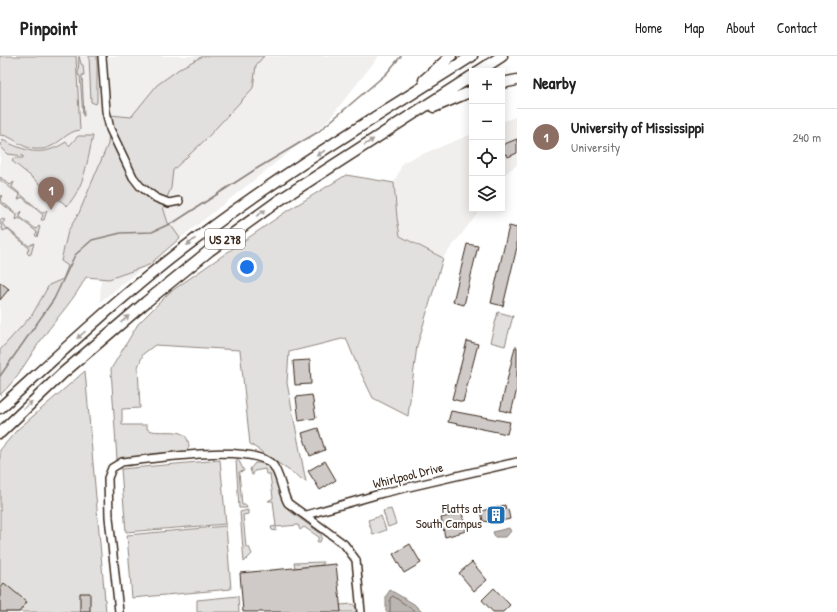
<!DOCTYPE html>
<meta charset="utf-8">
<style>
:root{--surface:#fff;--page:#f6f6f6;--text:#222;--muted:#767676;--line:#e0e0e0;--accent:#1f6fb2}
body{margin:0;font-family:"Patrick Hand",sans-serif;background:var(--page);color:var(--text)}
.controls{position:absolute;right:12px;top:12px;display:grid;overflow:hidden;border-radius:0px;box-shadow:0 2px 10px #0003}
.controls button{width:36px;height:36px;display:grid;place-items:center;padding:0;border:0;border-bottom:1px solid var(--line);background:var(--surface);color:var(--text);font:20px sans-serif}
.you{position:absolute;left:247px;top:211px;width:14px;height:14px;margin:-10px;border:3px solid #fff;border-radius:50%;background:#1a73e8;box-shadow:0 0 0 6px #1a73e833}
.badge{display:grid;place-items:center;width:26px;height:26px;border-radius:50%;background:var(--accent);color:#fff;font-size:13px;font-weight:700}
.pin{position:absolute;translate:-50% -33px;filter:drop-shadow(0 1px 2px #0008)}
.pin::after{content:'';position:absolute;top:21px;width:14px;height:12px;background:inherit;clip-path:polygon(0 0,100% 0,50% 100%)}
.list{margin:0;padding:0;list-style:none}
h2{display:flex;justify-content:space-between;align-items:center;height:52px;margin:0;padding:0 16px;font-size:17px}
h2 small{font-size:13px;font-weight:400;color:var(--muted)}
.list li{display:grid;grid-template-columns:26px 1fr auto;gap:12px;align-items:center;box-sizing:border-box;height:56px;padding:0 16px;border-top:1px solid var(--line)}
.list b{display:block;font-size:15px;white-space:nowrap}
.list p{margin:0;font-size:13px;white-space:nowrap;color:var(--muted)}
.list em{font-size:13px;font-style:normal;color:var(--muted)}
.icon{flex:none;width:22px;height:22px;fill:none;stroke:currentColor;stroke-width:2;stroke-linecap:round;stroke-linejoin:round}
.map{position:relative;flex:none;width:517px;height:556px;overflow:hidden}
header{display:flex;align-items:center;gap:24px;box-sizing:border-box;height:56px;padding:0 20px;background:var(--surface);border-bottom:1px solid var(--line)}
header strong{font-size:19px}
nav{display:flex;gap:22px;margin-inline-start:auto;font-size:14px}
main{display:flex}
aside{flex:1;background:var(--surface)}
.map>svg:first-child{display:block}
.built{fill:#f1efee}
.green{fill:#e2e0de;stroke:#8e857e}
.water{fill:#bcb6b3;stroke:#887e77}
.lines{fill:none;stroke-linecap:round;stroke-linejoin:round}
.shore{stroke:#6f625a;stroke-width:1}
.stream{stroke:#887e77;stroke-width:1.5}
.building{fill:#cfcac7;stroke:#3b2a1e}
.minor-casing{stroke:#3b2a1e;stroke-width:10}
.highway-casing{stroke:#3b2a1e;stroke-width:13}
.minor{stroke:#fff;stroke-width:7}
.highway{stroke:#fff;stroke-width:10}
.oneway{fill:#a79f9a}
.labels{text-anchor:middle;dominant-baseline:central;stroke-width:4;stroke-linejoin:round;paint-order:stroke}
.shield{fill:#fff;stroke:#766a62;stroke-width:1}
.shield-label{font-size:12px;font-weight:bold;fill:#3b2a1e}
.street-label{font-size:13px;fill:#3b2a1e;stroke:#fff}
.poi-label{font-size:13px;fill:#3b2a1e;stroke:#fff;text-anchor:end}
</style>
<header>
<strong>Pinpoint</strong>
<nav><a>Home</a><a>Map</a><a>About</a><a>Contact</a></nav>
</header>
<main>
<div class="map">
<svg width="517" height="556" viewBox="0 0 517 556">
<rect width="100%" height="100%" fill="#fff"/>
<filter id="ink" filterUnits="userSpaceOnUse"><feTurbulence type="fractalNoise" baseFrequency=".025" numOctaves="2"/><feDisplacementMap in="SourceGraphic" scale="8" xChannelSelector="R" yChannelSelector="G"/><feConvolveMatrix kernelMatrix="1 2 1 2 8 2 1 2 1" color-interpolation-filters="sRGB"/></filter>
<g filter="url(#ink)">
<!-- built -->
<path class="built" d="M 0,0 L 379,0 L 326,67 L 100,246 L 102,186 L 0,313 Z
M 517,60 L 517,109 L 502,120 L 502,66 Z
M 472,78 L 472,153 L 481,153 L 443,202 L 400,180 L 397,162 L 394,127 L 403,106 Z"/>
<!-- green -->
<path class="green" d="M 0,0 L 76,0 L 80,74 C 66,75 58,91 43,93 C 21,96 15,79 0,79 Z
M 79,0 L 81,8 L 83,9 L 84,19 L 82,19 L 84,60 L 83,60 L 80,20 L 78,19 Z
M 89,0 L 97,0 L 97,46 L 96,48 L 91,46 Z
M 203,0 L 264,0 L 256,9 L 253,32 L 205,84 L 173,114 L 171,132 L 163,151 L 168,167 L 172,171 L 180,182 L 149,209 L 109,223 L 86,221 C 74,244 58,260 44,280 C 29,300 18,323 0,339 L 0,294 L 32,259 L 49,229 L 63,223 L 68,210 L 61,205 L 68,175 L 79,157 L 108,88 L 110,59 L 131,61 L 157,29 L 182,11 Z
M 78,80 L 93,80 C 87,105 85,130 67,150 L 12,105 L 14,102 L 23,102 L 23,100 L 8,98 L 1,91 L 2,84 C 26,95 41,102 66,86 L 69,90 Z
M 346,119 L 394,127 L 397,162 L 400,180 L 443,202 L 417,290 L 408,360 L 373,342 L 357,309 L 346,282 L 289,296 L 287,327 L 306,426 L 250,388 L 240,294 L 155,289 L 143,298 L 138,311 L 140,352 L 122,353 L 122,369 L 147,369 L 147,373 C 160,381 189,366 189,392 L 185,396 L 122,402 L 117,404 L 111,313 L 138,268 L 170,236 L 287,155 Z
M 0,121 L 10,129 L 14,126 L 12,131 L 43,157 L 47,154 L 44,164 L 41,164 L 43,159 L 22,141 L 18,144 L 20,139 L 0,124 Z
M 2,139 L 0,144 L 18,159 L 22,155 L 20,161 L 36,173 L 39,170 L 40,171 L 37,181 L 35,179 L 37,176 L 19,162 L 16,164 L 17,160 L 0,146 L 0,141 Z
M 1,163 L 5,164 L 2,168 L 29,190 L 34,187 L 31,198 L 29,199 L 27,196 L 29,192 L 7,173 L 3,175 L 0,166 Z
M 498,256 L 513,260 L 505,290 L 490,286 Z
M 85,315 L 106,556 L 0,556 L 0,394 L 17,374 Z
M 220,404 L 226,468 L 126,476 L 121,413 Z
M 236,404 L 239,405 L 244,415 L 239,416 L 242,449 L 246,449 L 247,452 L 239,452 Z
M 255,407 L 263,407 L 273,414 L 283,447 L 291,456 L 320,477 L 322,481 L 320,486 L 317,486 L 319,481 L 304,471 L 300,474 L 298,469 L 276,471 L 276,475 L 272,474 L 271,471 L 276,470 L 273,445 L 268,445 L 273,442 L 270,418 L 266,418 L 265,413 L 254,415 L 253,419 L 252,419 L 250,413 Z
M 391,453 L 396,468 L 388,471 L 383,455 Z
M 248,454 L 248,458 L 243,459 L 246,491 L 249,491 L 252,498 L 244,506 L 240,456 Z
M 381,460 L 386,474 L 373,479 L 368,464 Z
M 226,470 L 231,533 L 132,542 L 127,479 Z
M 323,506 L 323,509 L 295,512 L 294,507 Z
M 238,540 L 239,556 L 197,556 L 197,544 Z
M 353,548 L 356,552 L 357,556 L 341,556 L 340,549 Z"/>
<!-- water -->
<path class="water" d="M 509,472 L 511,475 L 506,481 L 495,481 L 493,476 Z
M 390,534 L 414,548 L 422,556 L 386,556 L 386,540 Z"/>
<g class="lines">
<!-- shore -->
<path class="shore" d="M 390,556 L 390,542 L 393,540 L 416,556"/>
<!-- stream -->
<path class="stream" d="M 0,320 L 54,243 L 75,199 L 92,184 L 121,177 L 152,176 L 176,165 L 256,113 L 318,76 L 386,18 L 401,0"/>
</g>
<!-- building -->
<path class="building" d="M 517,83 L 517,97 L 508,101 L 506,98 L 502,100 L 502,89 Z
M 509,170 L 517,172 L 517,191 L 503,250 L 491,247 Z
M 467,188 L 478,190 L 464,249 L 453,246 Z
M 0,226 L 9,233 L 0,244 Z
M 467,285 L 478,288 L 463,346 L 452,343 Z
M 515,291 L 517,291 L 517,333 L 511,357 L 500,354 Z
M 310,304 L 311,328 L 295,329 L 293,305 Z
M 312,339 L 316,362 L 299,365 L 296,341 Z
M 451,355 L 510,366 L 507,378 L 448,366 Z
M 318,372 L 325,394 L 310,400 L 302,377 Z
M 325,405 L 336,424 L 320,434 L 308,415 Z
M 505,449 L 506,454 L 508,453 L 510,463 L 491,467 L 490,466 L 483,465 L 481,455 Z
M 462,457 L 466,475 L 445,481 L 441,462 Z
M 410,488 L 421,507 L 404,517 L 393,498 Z
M 472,506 L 487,524 L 474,535 L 459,517 Z
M 336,508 L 341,556 L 243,556 L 240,517 Z
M 4,527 L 27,546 L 19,556 L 0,556 L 0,532 Z
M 494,532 L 510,549 L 503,556 L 493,556 L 482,544 Z
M 80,537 L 90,537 L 90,555 L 80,555 Z"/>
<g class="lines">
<!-- minor casing -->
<g class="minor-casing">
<path id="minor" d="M 102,0 L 106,55 L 110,73 L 133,121 L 140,130 L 156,142 L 169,147 L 179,145
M 306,459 L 383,437 L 517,406
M 119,556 L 109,461 L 108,422 L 112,412 L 122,406 C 153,403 248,387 272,408 C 280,416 282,437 288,447 L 344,488 L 356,504 L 361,556"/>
</g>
<!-- highway casing -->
<g class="highway-casing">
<path id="highway" d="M 479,15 L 502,0
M 424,24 L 451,0
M 502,27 L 517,24
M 434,51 L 472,35
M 0,352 C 64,294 127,234 197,182 C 284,116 379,59 472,0
M 0,377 L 63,317 L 146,246 L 209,195 L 278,145 L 472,20"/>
</g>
<!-- minor -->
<use href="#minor" class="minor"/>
<!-- highway -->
<use href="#highway" class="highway"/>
</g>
<!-- one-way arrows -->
<defs><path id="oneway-solid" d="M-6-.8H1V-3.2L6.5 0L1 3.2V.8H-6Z"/></defs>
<g class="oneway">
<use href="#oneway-solid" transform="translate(369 86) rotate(-33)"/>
<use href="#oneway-solid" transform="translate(321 97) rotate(147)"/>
<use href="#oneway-solid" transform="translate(261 157) rotate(-35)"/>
<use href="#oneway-solid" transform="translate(191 186) rotate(141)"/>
<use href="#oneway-solid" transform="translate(125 263) rotate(-41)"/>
<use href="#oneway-solid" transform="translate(81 279) rotate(139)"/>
<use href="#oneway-solid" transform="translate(28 349) rotate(-42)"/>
</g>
</g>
<!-- icons -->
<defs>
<g id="building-square" transform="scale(1)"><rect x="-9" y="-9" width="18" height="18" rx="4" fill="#1f6fb2" stroke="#fff"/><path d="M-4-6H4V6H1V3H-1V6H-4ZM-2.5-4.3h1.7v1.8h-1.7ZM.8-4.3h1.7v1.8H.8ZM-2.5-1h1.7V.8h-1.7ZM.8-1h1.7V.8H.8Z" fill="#fff"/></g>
</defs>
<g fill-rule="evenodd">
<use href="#building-square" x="496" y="459"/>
</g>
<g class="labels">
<!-- shield labels -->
<rect class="shield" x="205" y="173" width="40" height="20" rx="3"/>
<g class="shield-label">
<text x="225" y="183">US 278</text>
</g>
<!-- street labels -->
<g class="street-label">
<text transform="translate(408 419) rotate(-14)">Whirlpool Drive</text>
</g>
<!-- poi labels -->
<g class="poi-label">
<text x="482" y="452">Flatts at<tspan x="482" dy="15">South Campus</tspan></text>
</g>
</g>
</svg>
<div class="controls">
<button>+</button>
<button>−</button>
<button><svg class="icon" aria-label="locate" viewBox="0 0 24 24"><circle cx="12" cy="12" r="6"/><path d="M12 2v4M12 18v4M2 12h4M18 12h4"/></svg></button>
<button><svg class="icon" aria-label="layers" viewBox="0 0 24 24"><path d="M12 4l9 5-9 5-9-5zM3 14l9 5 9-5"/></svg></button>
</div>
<div class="you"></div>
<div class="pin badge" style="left:51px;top:154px;background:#8d6e63">1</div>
</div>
<aside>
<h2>Nearby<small></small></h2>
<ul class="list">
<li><span class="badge" style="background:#8d6e63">1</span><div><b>University of Mississippi</b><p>University</p></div><em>240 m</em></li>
</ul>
</aside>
</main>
